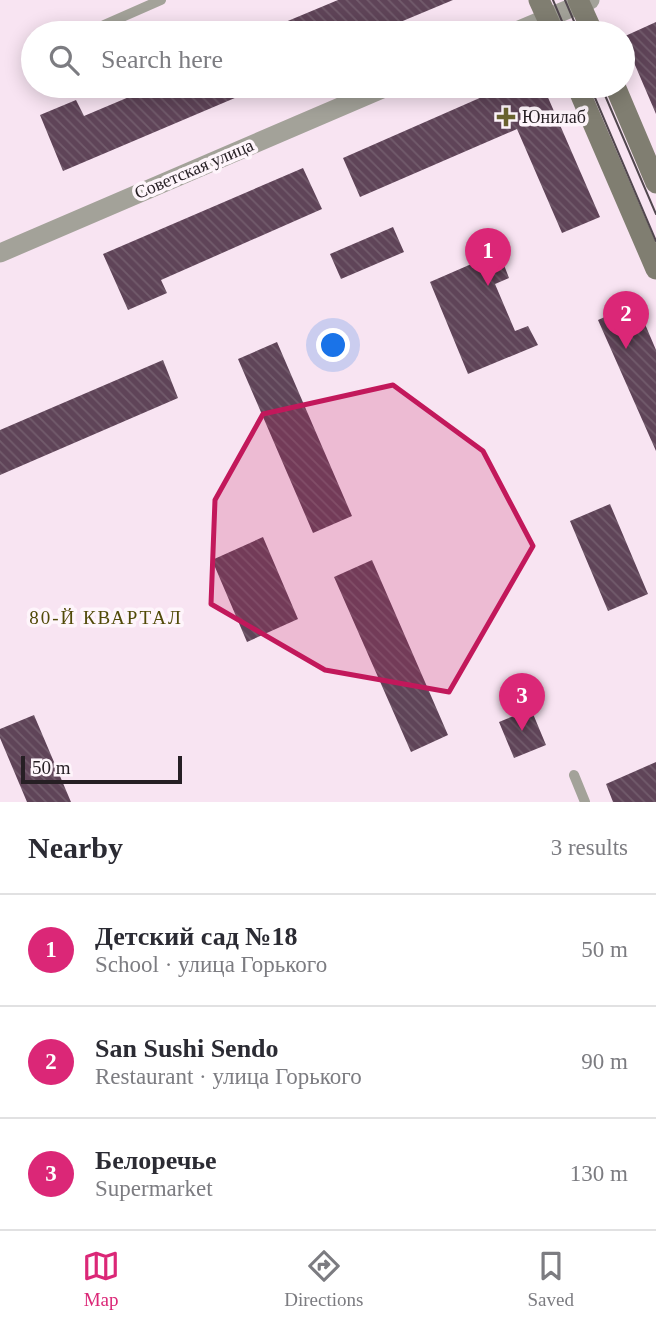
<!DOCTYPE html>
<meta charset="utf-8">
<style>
:root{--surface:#fff;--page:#f7f7f7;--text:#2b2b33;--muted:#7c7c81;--line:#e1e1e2;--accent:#db2777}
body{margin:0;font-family:"Times New Roman",serif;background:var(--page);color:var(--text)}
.scale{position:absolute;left:21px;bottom:18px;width:161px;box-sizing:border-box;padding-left:7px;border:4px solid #261f24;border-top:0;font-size:19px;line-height:24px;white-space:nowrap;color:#261f24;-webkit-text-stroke:5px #fef5fb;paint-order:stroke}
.you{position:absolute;left:334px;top:346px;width:24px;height:24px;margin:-18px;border:5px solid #fff;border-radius:50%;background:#1a73e8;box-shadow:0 0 0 10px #1a73e833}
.badge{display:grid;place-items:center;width:46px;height:46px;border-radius:50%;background:var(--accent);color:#fff;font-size:23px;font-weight:700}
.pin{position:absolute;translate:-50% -58px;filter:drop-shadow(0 2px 4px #0008)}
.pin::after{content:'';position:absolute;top:37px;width:24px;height:21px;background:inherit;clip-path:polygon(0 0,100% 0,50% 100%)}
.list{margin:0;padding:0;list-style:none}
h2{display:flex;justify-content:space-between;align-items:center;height:91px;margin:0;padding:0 28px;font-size:30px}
h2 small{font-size:23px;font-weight:400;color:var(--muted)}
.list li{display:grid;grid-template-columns:46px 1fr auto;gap:21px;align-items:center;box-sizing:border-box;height:112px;padding:0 28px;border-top:2px solid var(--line)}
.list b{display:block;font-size:26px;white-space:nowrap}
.list p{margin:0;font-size:23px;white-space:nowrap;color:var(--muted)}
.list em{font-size:23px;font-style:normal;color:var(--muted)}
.icon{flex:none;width:38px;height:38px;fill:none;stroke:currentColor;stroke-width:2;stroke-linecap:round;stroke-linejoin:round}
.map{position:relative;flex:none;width:656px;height:802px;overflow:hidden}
.search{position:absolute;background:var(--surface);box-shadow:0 4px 18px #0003;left:21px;right:21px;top:21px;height:77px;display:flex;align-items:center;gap:18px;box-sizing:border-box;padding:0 24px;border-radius:38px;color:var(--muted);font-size:26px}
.sheet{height:427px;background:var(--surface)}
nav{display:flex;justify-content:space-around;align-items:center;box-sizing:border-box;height:98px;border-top:2px solid var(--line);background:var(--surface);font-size:19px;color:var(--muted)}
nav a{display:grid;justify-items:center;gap:4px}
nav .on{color:var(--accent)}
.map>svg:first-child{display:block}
.building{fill:url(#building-back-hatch)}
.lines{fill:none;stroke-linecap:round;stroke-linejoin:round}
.lane{stroke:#a3a299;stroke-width:10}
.street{stroke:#a3a299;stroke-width:19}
.secondary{stroke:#807e71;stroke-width:21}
.tram{stroke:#51474e;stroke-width:2}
.marked{fill:#c2185b;fill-opacity:0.2;stroke:#c2185b;stroke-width:5;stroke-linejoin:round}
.poi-dot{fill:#6a6430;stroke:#fef5fb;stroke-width:2.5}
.labels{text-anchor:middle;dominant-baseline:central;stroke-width:7;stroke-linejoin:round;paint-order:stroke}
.poi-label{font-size:18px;fill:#261f24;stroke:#fef5fb;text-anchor:start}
.street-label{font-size:18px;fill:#261f24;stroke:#fef5fb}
.neighbourhood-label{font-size:19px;letter-spacing:2px;fill:#514a08;stroke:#fef5fb}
</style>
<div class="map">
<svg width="656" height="802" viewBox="0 0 656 802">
<defs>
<pattern id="building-back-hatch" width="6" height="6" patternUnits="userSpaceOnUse" patternTransform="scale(1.75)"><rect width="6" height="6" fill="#5f4458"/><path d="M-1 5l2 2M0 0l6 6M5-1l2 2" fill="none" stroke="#725c6c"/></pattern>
</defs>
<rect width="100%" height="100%" fill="#f8e4f2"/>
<!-- building -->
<path class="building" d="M 338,0 L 453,0 L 374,33 L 259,33 Z
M 656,22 L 656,114 L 623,37 Z
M 155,86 L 263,86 L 63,171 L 40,115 L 76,100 L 84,116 Z
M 507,86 L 543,86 L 600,217 L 562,233 L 517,129 L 360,197 L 343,158 Z
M 303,168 L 322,209 L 161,280 L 167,293 L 128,310 L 103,254 Z
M 393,227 L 404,252 L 341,279 L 330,254 Z
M 499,252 L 509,278 L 495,284 L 515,331 L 528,326 L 538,345 L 468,374 L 430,282 Z
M 636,303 L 656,350 L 656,451 L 598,320 Z
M 277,342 L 352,516 L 313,533 L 238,359 Z
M 163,360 L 178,398 L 0,475 L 0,430 Z
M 610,504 L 648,594 L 608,611 L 570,521 Z
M 263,537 L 298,619 L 247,642 L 212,560 Z
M 372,560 L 448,735 L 411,752 L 334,577 Z
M 531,709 L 546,745 L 514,758 L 499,722 Z
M 34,715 L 71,802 L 27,802 L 0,738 L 0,729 Z
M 656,762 L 656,802 L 613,802 L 606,784 Z"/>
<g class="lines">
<!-- lane -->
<path class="lane" d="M 104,25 L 161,0
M 574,775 L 585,802"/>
<!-- street -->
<path class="street" d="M 512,33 L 590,0
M 0,253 L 389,86"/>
<!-- secondary -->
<path class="secondary" d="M 539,0 L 554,33
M 578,0 L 593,33
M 577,86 L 656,269
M 615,86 L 656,183"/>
<!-- tram -->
<path class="tram" d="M 553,0 L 567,33
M 565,0 L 579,33
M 590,86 L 656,241
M 601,86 L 656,214"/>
</g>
<!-- marked area -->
<path class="marked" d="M 393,385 L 483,451 L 533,546 L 449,692 L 325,670 L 211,604 L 215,500 L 263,414 Z"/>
<!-- markers -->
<path class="poi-dot" d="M502.5 106.5h7v7h7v7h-7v7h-7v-7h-7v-7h7z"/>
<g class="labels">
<!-- poi labels -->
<g class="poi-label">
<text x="522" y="117">Юнилаб</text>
</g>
<!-- street labels -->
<g class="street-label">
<text transform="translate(194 169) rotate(-23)">Советская улица</text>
</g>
<!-- neighbourhood labels -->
<g class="neighbourhood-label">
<text x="106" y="617">80-Й КВАРТАЛ</text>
</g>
</g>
</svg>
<div class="scale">50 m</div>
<div class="you"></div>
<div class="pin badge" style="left:488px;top:286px">1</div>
<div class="pin badge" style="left:626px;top:349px">2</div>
<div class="pin badge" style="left:522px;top:731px">3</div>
<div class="search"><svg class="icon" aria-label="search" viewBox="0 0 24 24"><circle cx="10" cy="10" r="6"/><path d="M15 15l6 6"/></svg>Search here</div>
</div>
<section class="sheet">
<h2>Nearby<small>3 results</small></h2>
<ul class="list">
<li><span class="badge">1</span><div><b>Детский сад №18</b><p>School · улица Горького</p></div><em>50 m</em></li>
<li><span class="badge">2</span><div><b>San Sushi Sendo</b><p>Restaurant · улица Горького</p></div><em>90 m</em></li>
<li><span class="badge">3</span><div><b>Белоречье</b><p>Supermarket</p></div><em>130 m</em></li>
</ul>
</section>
<nav>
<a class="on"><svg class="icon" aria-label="map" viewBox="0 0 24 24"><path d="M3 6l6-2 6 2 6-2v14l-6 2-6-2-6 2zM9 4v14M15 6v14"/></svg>Map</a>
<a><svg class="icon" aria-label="directions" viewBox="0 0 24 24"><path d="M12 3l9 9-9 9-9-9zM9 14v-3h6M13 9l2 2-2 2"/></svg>Directions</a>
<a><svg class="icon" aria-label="saved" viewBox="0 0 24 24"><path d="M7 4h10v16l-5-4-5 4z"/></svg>Saved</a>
</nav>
